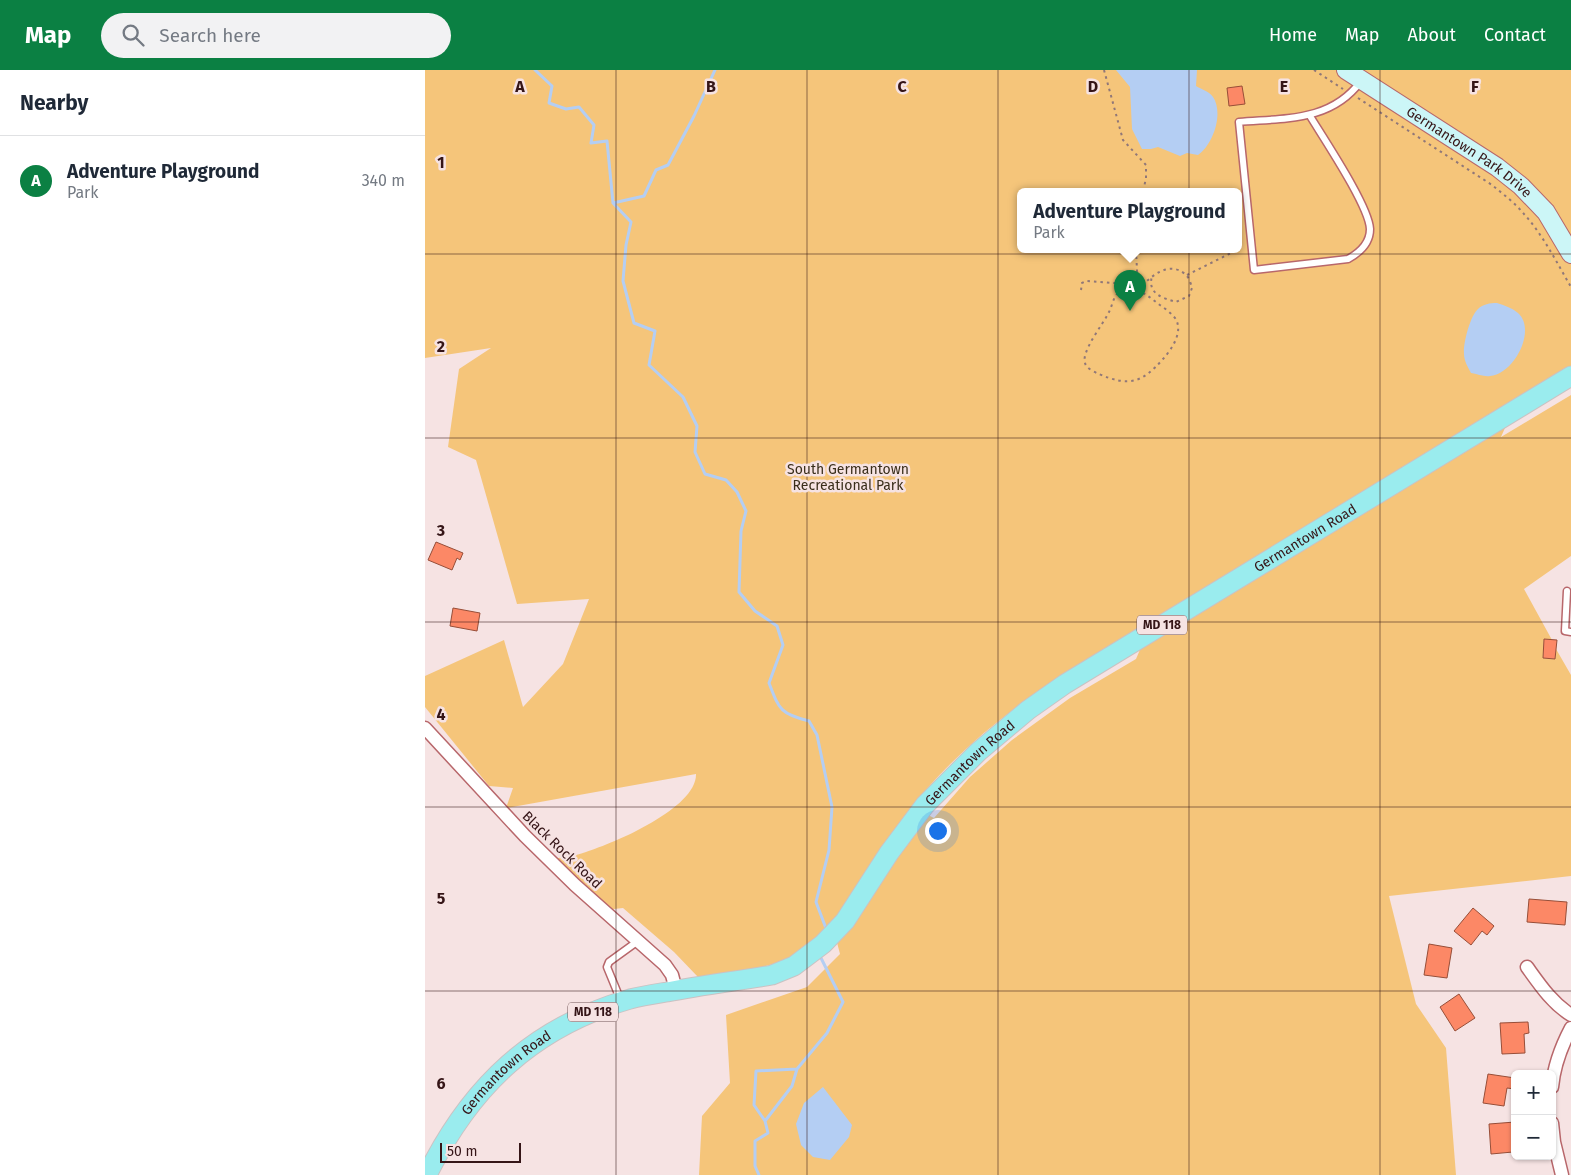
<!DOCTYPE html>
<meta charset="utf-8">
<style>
:root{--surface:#fff;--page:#f2f2f3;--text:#1f2937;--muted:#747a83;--line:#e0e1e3;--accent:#0b8043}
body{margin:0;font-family:"Fira Sans",sans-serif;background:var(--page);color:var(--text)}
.controls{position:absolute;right:15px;bottom:15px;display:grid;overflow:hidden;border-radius:8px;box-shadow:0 1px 4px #0004}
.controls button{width:45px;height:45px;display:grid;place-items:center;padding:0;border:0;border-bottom:1px solid var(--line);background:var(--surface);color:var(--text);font:25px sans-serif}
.scale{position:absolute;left:15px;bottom:12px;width:81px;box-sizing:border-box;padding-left:5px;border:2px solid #351517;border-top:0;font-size:14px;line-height:18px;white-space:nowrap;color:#351517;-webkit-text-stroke:4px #f6e3e3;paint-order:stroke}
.you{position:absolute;left:512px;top:760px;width:18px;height:18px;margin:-12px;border:4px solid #fff;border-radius:50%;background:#1a73e8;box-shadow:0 0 0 8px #1a73e833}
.badge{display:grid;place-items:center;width:32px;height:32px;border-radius:50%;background:var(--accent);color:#fff;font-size:16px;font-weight:700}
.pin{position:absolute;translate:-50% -41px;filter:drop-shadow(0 1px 2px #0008)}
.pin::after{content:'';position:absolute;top:26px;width:18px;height:15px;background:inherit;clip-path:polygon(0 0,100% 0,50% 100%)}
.popup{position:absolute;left:592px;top:118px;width:225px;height:65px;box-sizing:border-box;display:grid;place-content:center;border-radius:8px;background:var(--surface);filter:drop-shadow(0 1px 4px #0005);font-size:16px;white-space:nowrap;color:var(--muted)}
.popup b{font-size:19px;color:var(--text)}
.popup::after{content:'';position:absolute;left:50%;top:100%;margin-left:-10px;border:10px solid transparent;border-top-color:var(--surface)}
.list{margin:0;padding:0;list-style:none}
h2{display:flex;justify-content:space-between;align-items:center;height:65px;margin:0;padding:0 20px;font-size:21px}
h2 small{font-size:16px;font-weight:400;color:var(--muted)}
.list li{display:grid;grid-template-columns:32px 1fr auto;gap:15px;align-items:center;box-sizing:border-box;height:90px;padding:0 20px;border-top:1px solid var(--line)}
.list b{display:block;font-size:19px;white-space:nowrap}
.list p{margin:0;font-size:16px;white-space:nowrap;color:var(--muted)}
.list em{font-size:16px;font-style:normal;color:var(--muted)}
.icon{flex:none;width:28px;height:28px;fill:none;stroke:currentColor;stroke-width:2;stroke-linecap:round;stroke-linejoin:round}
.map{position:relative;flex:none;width:1146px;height:1105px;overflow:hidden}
header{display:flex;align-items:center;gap:30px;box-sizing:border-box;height:70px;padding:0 25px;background:var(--accent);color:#fff}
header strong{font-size:24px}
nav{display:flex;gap:28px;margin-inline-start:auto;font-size:18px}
.search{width:350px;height:45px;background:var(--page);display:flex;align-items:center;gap:12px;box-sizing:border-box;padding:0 18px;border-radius:28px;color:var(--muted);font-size:19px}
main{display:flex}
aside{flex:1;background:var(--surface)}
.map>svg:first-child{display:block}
.green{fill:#f5c57a;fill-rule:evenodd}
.water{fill:#b4cef3}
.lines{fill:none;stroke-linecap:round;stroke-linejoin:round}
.stream{stroke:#b4cef3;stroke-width:3}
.building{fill:#fc8866;stroke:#974e38}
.lane-casing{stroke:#b8676b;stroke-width:9}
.street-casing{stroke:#b8676b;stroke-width:15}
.secondary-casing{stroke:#b8676b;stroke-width:20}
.primary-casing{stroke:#cac2c3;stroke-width:21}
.path{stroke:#907778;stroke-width:2;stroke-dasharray:2.5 4;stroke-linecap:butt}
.lane{stroke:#fff;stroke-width:6}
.street{stroke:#fff;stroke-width:12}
.secondary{stroke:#ccf6f7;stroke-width:18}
.primary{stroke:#9aecee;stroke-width:19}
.grid{fill:none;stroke:#351517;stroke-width:1;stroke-opacity:0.55}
.labels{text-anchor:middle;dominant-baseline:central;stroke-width:5;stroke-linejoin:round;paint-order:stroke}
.shield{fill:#f6e3e3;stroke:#6f5354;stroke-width:1}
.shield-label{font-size:12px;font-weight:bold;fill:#351517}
.street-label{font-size:14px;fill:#351517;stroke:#f6e3e3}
.park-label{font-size:14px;fill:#3a2e1b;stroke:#f6e3e3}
.grid-label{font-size:16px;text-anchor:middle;font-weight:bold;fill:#351517;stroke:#f6e3e3;stroke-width:5;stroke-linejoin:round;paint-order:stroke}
</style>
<header>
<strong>Map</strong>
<div class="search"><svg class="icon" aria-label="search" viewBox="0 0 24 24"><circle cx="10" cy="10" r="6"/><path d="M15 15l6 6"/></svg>Search here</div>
<nav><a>Home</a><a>Map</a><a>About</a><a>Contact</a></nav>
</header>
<main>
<aside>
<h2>Nearby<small></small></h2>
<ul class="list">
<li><span class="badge">A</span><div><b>Adventure Playground</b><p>Park</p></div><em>340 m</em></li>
</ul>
</aside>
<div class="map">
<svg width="1146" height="1105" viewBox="0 0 1146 1105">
<rect width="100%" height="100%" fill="#f6e3e3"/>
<!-- green -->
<path class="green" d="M 0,0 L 1146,0 L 1146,300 L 1083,351 L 1076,367 L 1146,325 L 1146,486 L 1099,519 L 1127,570 L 1119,569 L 1118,588 L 1130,589 L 1131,579 L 1146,605 L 1146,806 L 964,826 L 991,934 L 1021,978 L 1031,1105 L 274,1105 L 277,1046 L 305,1013 L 301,945 L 382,917 L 415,884 L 408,857 C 399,864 390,872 380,879 C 348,900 310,902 273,907 L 249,882 L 198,838 L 180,840 L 127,789 C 138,787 151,786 161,782 C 190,773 272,738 271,704 L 81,738 L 88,718 L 64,716 L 0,637 L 0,606 L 79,570 L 98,637 L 138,594 L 164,529 L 92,534 L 51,390 L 23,377 L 34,299 L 66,278 L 0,288 ZM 596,122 L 814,122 L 814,180 L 596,180 ZM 726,554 L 711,589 L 645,628 L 587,670 L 545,707 L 509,748 L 489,738 L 475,752 C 538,666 632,603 726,554 Z"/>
<!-- water -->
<path class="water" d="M 691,0 L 772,0 L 771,16 C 776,19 785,22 788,27 C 799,43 788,75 773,85 L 762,83 L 755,86 L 733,77 L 726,79 L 717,79 L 707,59 L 705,17 Z
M 1072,233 C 1079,235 1087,238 1093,243 C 1112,260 1089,304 1065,306 C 1060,307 1052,304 1046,303 C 1043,297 1039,291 1039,284 C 1038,274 1045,246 1053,239 C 1058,234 1065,233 1072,233 Z
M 398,1017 L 427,1055 L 424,1067 L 405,1090 L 388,1087 L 376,1075 L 371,1054 L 379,1033 Z"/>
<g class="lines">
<!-- stream -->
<path class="stream" d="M 110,0 L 127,16 L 124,33 L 141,39 L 154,37 L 169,55 L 166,73 L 182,71 L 188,133 L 206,152 L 201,175 L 198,211 L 209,253 L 230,261 L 224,295 L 258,327 L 272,356 L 270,382 L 280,404 L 301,410 L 312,422 L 321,441 L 316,461 L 314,522 L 330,541 L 352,556 L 358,575 L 344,613 C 354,639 355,644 384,651 L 392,665 L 407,737 L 404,780 L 391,832 L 402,861
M 188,133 L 219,126 L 231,100 L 243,95 L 269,46 L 290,0
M 340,1051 L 367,1016 L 372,999
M 334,1105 L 330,1096 L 330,1071 L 343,1063 L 340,1051 L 329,1035 L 331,1001 L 372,999 L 402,963 L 418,932 L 396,888"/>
</g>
<!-- building -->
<path class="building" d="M 817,16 L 820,34 L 804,36 L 802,18 Z
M 11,472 L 38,483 L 35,490 L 32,488 L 27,500 L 3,490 Z
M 28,538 L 55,543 L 52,561 L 25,556 Z
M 1119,569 L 1132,570 L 1130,589 L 1118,588 Z
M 1104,829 L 1142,832 L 1140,855 L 1102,852 Z
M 1048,838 L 1069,856 L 1062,865 L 1057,861 L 1046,875 L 1029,861 Z
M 1004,874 L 1027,878 L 1022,908 L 999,905 Z
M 1034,924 L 1050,948 L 1030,961 L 1015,937 Z
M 1103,952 L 1104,963 L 1099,964 L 1100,983 L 1077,984 L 1075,953 Z
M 1063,1004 L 1090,1008 L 1090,1019 L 1082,1018 L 1079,1036 L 1058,1033 Z
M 1090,1052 L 1090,1064 L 1087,1064 L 1088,1082 L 1066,1084 L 1064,1054 Z"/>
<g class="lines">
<!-- lane casing -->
<g class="lane-casing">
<path id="lane" d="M 885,46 C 899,69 944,136 945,159 C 945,173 934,183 923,189 L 829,200 L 814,52 C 859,48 906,52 936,11
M 1142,521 L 1140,561 L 1146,562
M 196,931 L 182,897 L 184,892 L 213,871"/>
</g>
<!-- street casing -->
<g class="street-casing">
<path id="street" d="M 0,658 L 100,766 L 150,815 L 240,895 L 247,905 L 251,920
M 1102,897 C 1115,915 1127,933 1146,945
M 1127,1017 C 1129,995 1136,977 1146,958
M 1127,1053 L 1129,1072 L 1137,1105"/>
</g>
<!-- secondary casing -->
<g class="secondary-casing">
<g id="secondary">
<path id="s1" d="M 921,0 L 1072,97 L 1096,116 L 1121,142 L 1146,184"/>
</g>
</g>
<!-- primary casing -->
<g class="primary-casing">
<g id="primary">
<path id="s2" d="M 2,1105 C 46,1016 108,957 205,929 C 217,926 230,924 242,922 C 277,915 312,911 347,905 L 369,896 L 398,874 L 420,851 L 464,783 L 500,735 L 553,682 L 603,640 L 640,614 L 1146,306"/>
</g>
</g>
<!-- path -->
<path class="path" d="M 679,0 L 698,70 L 721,95 L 721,108 L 718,122
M 889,0 L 918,19
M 933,28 L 1067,115 C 1078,124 1090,133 1099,144 C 1118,165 1132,193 1146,217
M 711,180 L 713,220
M 762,205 L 812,180
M 706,218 C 716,221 724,226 732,233 C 738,237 745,242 750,248 C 759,261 747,279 738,289 C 717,313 704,317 674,304 C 669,302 661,298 660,293 C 656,281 679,253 684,242 C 687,236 688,229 692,224 C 697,220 700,219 706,218 Z
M 656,220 L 657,213 L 661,211 L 713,215
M 713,220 C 725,207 743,190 760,204 C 764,207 766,214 767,218 L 764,226 L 751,232 C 738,228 722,224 727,206"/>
<!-- lane -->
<use href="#lane" class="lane"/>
<!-- street -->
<use href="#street" class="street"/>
<!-- secondary -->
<use href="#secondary" class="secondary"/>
<!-- primary -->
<use href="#primary" class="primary"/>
</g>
<!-- grid -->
<path class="grid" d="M 191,0 L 191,1105M 382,0 L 382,1105M 573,0 L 573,1105M 764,0 L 764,1105M 955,0 L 955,1105M 0,184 L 1146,184M 0,368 L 1146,368M 0,552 L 1146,552M 0,737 L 1146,737M 0,921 L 1146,921"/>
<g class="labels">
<!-- shield labels -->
<g class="shield">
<rect x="712" y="545.5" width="50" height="19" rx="4"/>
<rect x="143" y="932.5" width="50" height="19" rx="4"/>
</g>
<g class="shield-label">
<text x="737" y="555">MD 118</text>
<text x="168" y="942">MD 118</text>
</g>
<!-- street labels -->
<g class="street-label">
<text stroke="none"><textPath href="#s1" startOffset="148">Germantown Park Drive</textPath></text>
<text stroke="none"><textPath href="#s2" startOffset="1121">Germantown Road</textPath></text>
<text stroke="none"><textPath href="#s2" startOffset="716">Germantown Road</textPath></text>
<text transform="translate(137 780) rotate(44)">Black Rock Road</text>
<text stroke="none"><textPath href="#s2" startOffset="131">Germantown Road</textPath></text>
</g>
<!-- park labels -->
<g class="park-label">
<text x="423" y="399">South Germantown<tspan x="423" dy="16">Recreational Park</tspan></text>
</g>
</g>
<g class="grid-label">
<text x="95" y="22">A</text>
<text x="286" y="22">B</text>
<text x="477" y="22">C</text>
<text x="668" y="22">D</text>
<text x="859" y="22">E</text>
<text x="1050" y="22">F</text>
<text x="16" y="98">1</text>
<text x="16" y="282">2</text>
<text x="16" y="466">3</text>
<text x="16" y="650">4</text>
<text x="16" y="834">5</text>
<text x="16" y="1019">6</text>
</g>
</svg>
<div class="controls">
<button>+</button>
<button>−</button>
</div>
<div class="scale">50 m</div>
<div class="you"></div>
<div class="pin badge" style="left:705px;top:241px">A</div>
<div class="popup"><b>Adventure Playground</b>Park</div>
</div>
</main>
